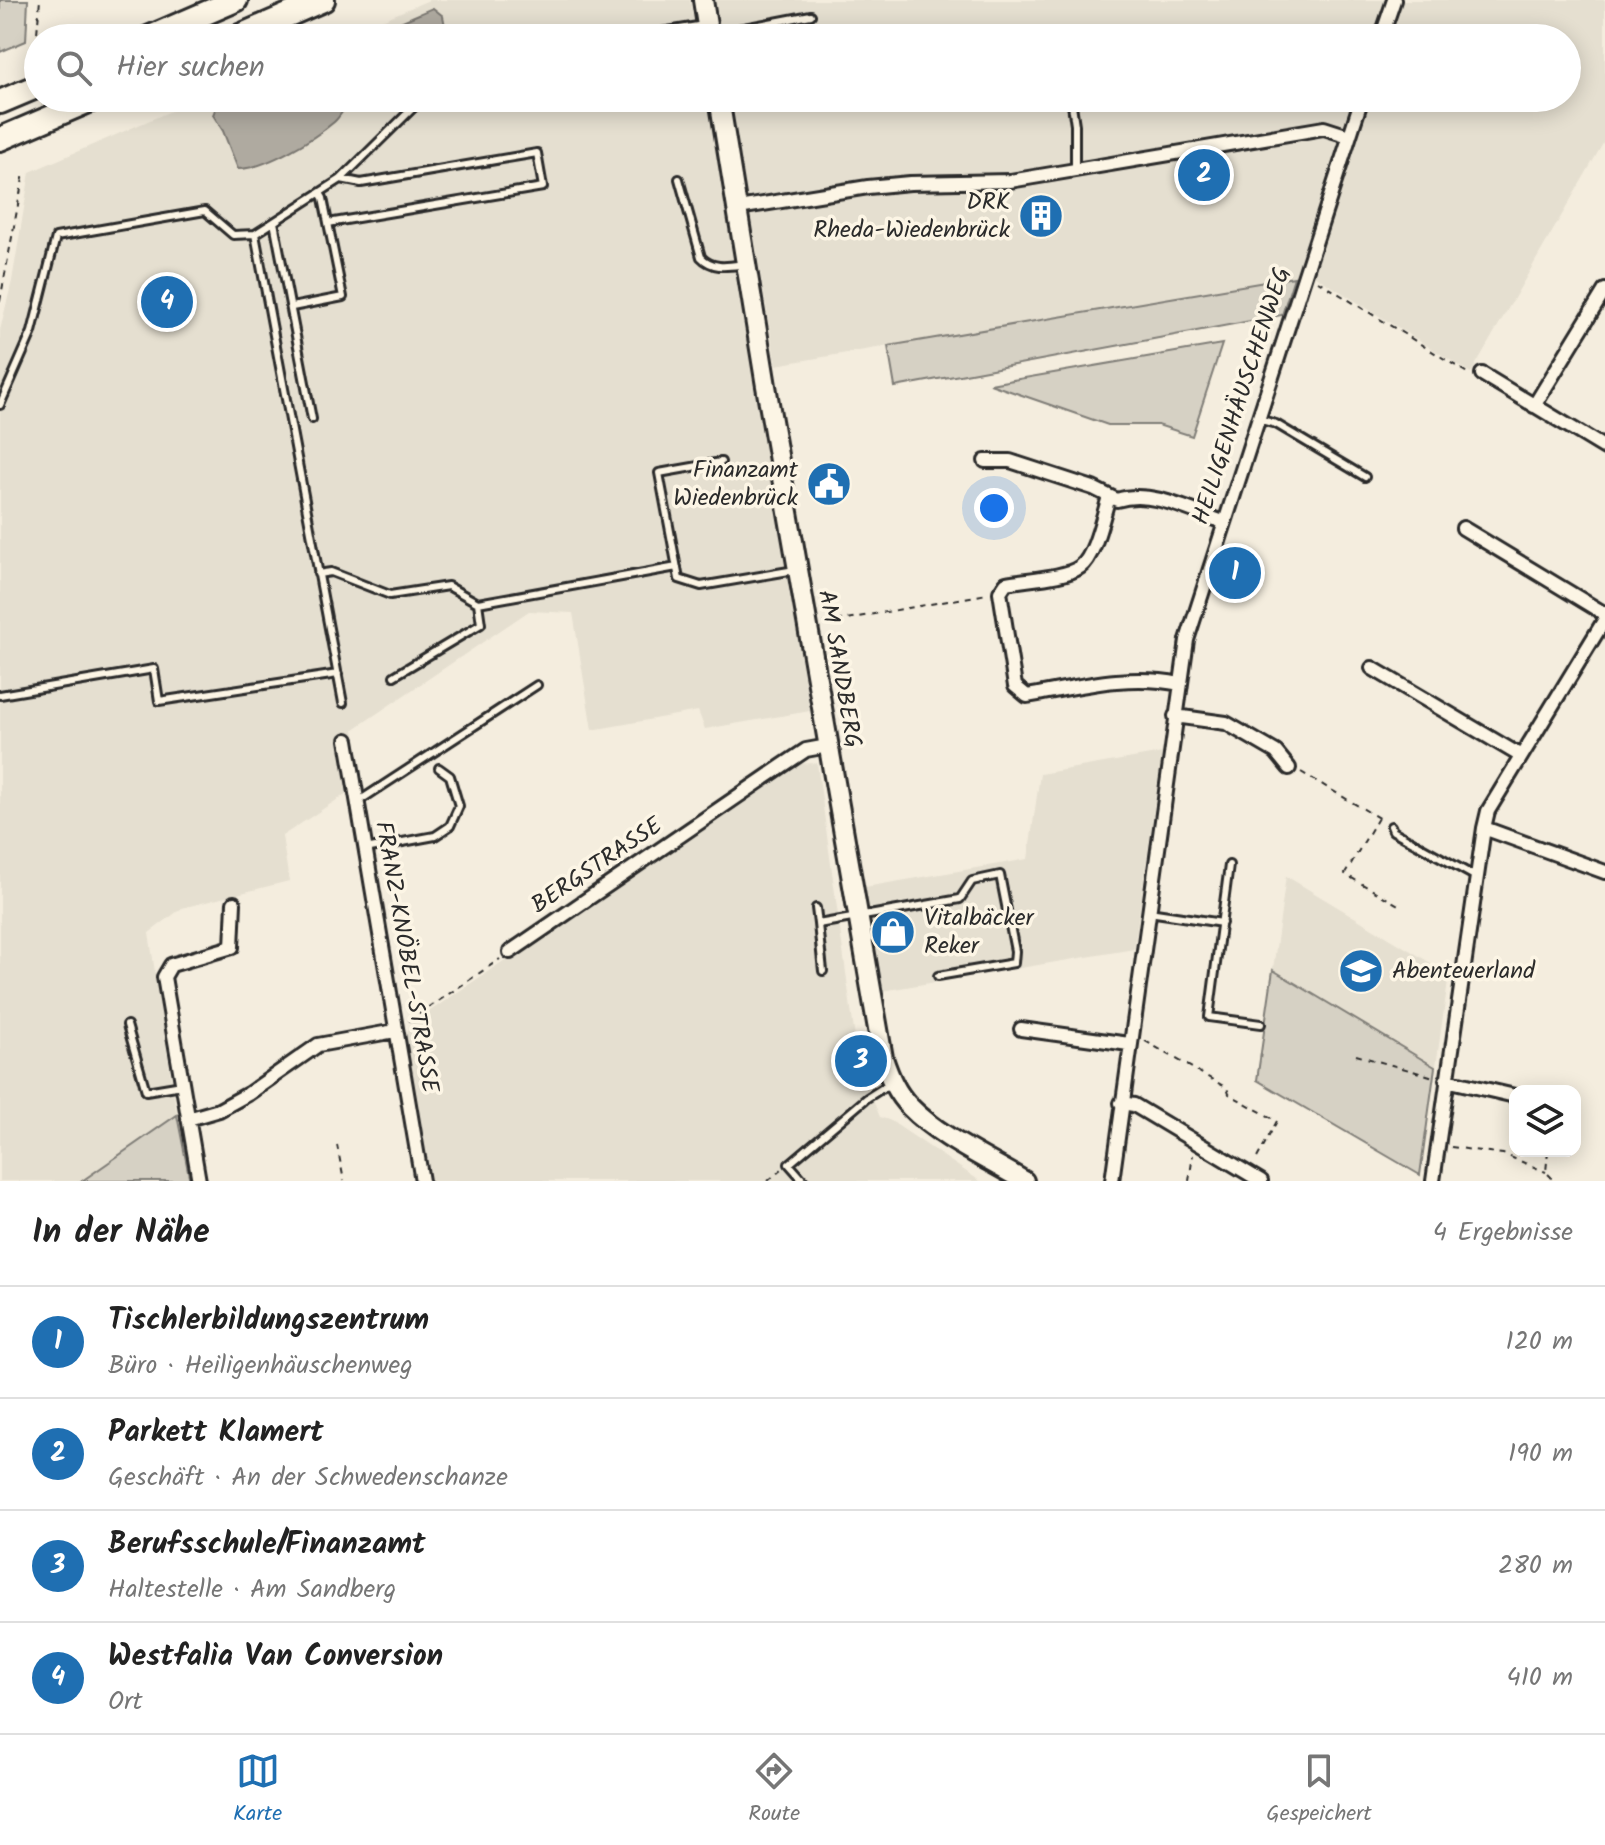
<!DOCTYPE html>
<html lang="de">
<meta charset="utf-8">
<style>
:root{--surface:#fff;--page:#f6f6f6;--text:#222;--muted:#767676;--line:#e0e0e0;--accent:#1f6fb2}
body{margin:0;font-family:Kalam,sans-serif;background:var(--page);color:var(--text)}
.controls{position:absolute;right:24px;bottom:24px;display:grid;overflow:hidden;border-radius:16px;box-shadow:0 4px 20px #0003}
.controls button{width:72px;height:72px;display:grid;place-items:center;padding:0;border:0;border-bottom:2px solid var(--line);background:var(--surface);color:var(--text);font:40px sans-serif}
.you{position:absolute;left:994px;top:508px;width:28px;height:28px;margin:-20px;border:6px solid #fff;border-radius:50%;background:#1a73e8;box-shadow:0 0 0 12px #1a73e833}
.badge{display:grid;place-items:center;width:52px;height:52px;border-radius:50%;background:var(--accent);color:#fff;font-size:26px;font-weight:700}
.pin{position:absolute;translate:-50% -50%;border:4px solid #fff;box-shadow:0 2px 8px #0006}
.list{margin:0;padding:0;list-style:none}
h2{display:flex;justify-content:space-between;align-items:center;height:104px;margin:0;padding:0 32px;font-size:34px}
h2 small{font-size:26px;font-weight:400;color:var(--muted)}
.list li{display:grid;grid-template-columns:52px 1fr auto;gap:24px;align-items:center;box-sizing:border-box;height:112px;padding:0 32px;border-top:2px solid var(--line)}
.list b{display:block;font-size:30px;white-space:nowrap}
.list p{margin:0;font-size:26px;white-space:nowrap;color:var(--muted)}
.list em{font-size:26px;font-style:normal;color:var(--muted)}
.icon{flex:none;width:44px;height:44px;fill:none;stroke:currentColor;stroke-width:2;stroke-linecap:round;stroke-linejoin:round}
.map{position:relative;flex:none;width:1605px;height:1181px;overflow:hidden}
.search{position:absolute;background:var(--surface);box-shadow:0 4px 20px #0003;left:24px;right:24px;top:24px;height:88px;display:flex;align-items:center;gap:20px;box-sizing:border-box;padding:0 28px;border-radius:44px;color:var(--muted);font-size:30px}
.sheet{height:552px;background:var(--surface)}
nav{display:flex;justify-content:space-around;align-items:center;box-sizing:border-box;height:112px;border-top:2px solid var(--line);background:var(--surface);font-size:22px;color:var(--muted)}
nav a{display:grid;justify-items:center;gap:4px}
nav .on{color:var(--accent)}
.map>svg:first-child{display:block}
.built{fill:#e5dfd0}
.green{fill:#d6d1c4;stroke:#807e78;stroke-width:2}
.water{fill:#afaaa0;stroke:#7a7771;stroke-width:2}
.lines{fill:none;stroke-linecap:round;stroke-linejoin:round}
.lane-casing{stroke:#2b2b2b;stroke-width:12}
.street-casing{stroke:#2b2b2b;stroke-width:18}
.secondary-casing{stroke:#2b2b2b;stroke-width:24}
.highway-casing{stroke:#2b2b2b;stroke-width:28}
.path{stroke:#2b2b2b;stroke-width:2;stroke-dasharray:6 6;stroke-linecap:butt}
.lane{stroke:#fcf5e5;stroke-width:6}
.street{stroke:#fcf5e5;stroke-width:12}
.secondary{stroke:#fcf5e5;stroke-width:18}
.highway{stroke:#fcf5e5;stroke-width:22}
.labels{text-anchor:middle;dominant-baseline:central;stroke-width:7;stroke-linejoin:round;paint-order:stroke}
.poi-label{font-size:24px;fill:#2b2b2b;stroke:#fcf5e5;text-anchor:end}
.street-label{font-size:24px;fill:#2b2b2b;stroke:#fcf5e5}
</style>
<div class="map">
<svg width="1605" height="1181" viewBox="0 0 1605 1181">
<rect width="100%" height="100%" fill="#f4edde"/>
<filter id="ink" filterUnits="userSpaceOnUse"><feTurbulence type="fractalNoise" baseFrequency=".0125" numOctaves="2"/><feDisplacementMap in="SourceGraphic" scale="16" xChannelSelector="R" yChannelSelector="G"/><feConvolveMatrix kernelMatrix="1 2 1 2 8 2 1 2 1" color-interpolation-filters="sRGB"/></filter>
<g filter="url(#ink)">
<!-- built -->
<path class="built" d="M 429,0 L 690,0 L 697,38 L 340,38 Z
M 714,0 L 1605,0 L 1605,140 L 1471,373 L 1312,274 L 776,365 L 730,98 L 1567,98 L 1567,38 L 720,38 Z
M 201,98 L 707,98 L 810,711 L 705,729 L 698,711 L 592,730 L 573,613 L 529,611 L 354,729 L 361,784 L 282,836 L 289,881 L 182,908 L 149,933 L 177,1115 L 82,1181 L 0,1181 L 0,330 L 12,281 L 30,172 Z
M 1162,753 L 1134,949 L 882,991 L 865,887 L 1028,859 L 1040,774 Z
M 817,763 L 859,1067 L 880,1117 L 891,1121 L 980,1181 L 431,1181 L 405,1037 L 411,1024 L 793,764 Z
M 1286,876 L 1449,974 L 1436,1066 L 1273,969 Z"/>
<!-- green -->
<path class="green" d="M 0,0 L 28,0 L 26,41 L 0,52 Z
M 1294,277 L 1282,315 L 895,387 L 888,346 Z
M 1222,344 L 1192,436 L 1158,425 L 1108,425 L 990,384 Z
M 1273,970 L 1435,1067 L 1420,1175 L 1257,1080 Z
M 177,1115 L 190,1181 L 82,1181 Z"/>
<!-- water -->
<path class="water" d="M 433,8 L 443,16 L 445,26 L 433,34 L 435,38 L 363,38 Z
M 223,98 L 348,98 L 349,102 C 344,108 340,117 334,122 C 314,139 265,169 238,169 L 223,131 L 213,115 L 219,100 Z"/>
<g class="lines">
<!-- lane casing -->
<g class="lane-casing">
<path id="lane" d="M 712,34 L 811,15
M 625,38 L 704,25
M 1071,98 L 1075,125 L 1075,171
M 679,179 L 701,257 C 713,270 729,266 745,264
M 274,222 L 312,419
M 328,223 L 543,187 L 537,153 L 361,183 L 341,179
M 292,307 L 343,297 L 323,198 L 320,193
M 0,405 L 32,332 L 56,237 L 205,211 L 233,235 L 255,234
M 1258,419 L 1276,424 L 1365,477
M 721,462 L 659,473 L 679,579 L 701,586 L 795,570
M 318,574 L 331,572 L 390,595 L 448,586 L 478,603 L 677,567
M 394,676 L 481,624 L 478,603
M 0,695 L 154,669 L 159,701 L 338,674
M 343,703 L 255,234 L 341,179 L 423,98
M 359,801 L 537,685
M 1391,826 L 1393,831 L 1476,877
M 365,849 L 435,836 L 450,826 L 459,806 L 450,776 L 439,768
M 1229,865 L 1209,1017 L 1261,1024
M 816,908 L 818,924
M 1149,912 L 1222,923
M 823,971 L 818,924 L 960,899 L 972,881 L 1000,875 L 1015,951 L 1014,963 L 938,976
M 127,1025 L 146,1091 L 182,1085
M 804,1181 L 789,1164 L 867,1098 L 889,1084"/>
</g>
<!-- street casing -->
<g class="street-casing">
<path id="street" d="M 1381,38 L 1394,0
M 738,208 L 868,187 L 910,183 L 1010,181 L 1324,128 L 1349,136
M 1482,374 L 1605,448
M 1534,406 L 1605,290
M 985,461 L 1010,461 L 1093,488 L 1117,500 C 1151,489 1191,511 1223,522
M 1109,497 C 1103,515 1095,557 1080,567 C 1065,578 1025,579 1006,583 L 1000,592 L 1015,686 L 1027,696 C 1078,687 1128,673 1180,684
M 1463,528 L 1605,614
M 1372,668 L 1521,756
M 1175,716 L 1226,723 L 1276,752 L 1289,768
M 347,740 L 422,1181
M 1484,828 L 1605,872
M 510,952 L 782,766 L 806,750 L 828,746
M 1021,1029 L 1129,1044
M 1446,1080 L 1515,1096
M 1121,1103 L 1134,1105 L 1261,1181
M 188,1119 L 219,1110 L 248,1094 L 318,1045 L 395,1031
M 199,1181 L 164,977 L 171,965 L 232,947 L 234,903
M 1112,1181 L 1187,640 L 1362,98
M 1433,1181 L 1484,828 L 1488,811 L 1605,619"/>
</g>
<!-- secondary casing -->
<g class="secondary-casing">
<path id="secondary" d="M 703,0 L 709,38
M 719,98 L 766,386 L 883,1058 C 889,1076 896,1093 910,1107 C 939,1137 988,1159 1024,1181"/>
</g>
<!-- highway casing -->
<g class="highway-casing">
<path id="highway" d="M 148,38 L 236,0
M 235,38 L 323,0
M 0,102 L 38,86
M 0,139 L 96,98"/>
</g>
<!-- path -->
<path class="path" d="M 36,44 L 40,0
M 1318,281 L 1469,374
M 0,301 L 24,173
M 824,623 L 987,594
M 1301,772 L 1382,820
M 1378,818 L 1345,874 L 1400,906
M 409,1021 L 500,959
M 1145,1041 L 1227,1088 L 1229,1094 L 1277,1121 L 1255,1162
M 1356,1055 L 1434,1077
M 337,1145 L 344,1181
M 1451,1147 L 1503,1154 L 1546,1172
M 1548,1151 L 1546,1172 L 1551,1177 L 1550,1181
M 768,1181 L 782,1169
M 1189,1181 L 1193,1155"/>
<!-- lane -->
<use href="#lane" class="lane"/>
<!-- street -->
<use href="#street" class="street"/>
<!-- secondary -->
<use href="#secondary" class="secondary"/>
<!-- highway -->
<use href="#highway" class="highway"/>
</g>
</g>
<!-- icons -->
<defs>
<g id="building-disc" transform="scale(2.3)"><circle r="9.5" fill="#1f6fb2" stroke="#fcf5e5"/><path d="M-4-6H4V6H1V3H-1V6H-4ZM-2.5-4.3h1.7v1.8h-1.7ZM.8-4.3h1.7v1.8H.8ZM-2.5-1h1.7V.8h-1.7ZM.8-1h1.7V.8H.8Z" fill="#fff"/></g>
<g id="civic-disc" transform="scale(2.3)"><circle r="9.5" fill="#1f6fb2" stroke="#fcf5e5"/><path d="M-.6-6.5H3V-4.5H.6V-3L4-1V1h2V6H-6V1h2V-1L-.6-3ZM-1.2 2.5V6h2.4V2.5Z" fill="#fff"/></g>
<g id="shop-disc" transform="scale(2.3)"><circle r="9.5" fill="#1f6fb2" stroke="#fcf5e5"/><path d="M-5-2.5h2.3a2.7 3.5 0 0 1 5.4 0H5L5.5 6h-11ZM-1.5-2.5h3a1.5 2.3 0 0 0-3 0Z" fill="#fff"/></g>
<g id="school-disc" transform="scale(2.3)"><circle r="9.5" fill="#1f6fb2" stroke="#fcf5e5"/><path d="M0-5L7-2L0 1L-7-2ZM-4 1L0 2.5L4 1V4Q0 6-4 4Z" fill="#fff"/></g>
</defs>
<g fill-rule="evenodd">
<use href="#building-disc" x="1041" y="216"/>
<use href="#civic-disc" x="829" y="484"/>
<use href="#shop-disc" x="893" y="932"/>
<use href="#school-disc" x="1361" y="971"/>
</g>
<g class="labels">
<!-- poi labels -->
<g class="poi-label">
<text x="1010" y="202">DRK<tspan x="1010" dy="28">Rheda-Wiedenbrück</tspan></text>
<text x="798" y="470">Finanzamt<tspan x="798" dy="28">Wiedenbrück</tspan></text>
<text x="924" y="918" text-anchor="start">Vitalbäcker<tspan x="924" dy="28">Reker</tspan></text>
<text x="1392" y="971" text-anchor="start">Abenteuerland</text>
</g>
<!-- street labels -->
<g class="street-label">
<text transform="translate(1242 396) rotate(-72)">HEILIGENHÄUSCHENWEG</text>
<text transform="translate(839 669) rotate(80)">AM SANDBERG</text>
<text transform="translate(597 866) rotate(-34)">BERGSTRASSE</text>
<text transform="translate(406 957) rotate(80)">FRANZ-KNÖBEL-STRASSE</text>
</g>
</g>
</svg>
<div class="controls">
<button><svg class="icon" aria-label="layers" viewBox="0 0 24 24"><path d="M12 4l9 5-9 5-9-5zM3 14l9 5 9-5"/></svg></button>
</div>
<div class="you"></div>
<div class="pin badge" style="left:1235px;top:573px">1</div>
<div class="pin badge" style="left:1204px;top:175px">2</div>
<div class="pin badge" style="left:861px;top:1061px">3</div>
<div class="pin badge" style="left:167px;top:302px">4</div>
<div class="search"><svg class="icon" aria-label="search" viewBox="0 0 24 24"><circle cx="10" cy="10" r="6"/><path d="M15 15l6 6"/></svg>Hier suchen</div>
</div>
<section class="sheet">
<h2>In der Nähe<small>4 Ergebnisse</small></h2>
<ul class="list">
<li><span class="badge">1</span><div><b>Tischlerbildungszentrum</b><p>Büro · Heiligenhäuschenweg</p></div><em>120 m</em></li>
<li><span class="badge">2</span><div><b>Parkett Klamert</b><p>Geschäft · An der Schwedenschanze</p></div><em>190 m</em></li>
<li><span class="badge">3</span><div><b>Berufsschule/Finanzamt</b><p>Haltestelle · Am Sandberg</p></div><em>280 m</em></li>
<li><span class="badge">4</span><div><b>Westfalia Van Conversion</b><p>Ort</p></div><em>410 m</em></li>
</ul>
</section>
<nav>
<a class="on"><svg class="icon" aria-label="map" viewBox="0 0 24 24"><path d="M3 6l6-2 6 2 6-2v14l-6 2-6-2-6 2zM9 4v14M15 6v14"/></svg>Karte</a>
<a><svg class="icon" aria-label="directions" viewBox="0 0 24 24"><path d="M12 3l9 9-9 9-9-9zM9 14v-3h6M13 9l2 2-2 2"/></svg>Route</a>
<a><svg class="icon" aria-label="saved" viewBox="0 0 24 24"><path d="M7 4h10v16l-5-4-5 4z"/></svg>Gespeichert</a>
</nav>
